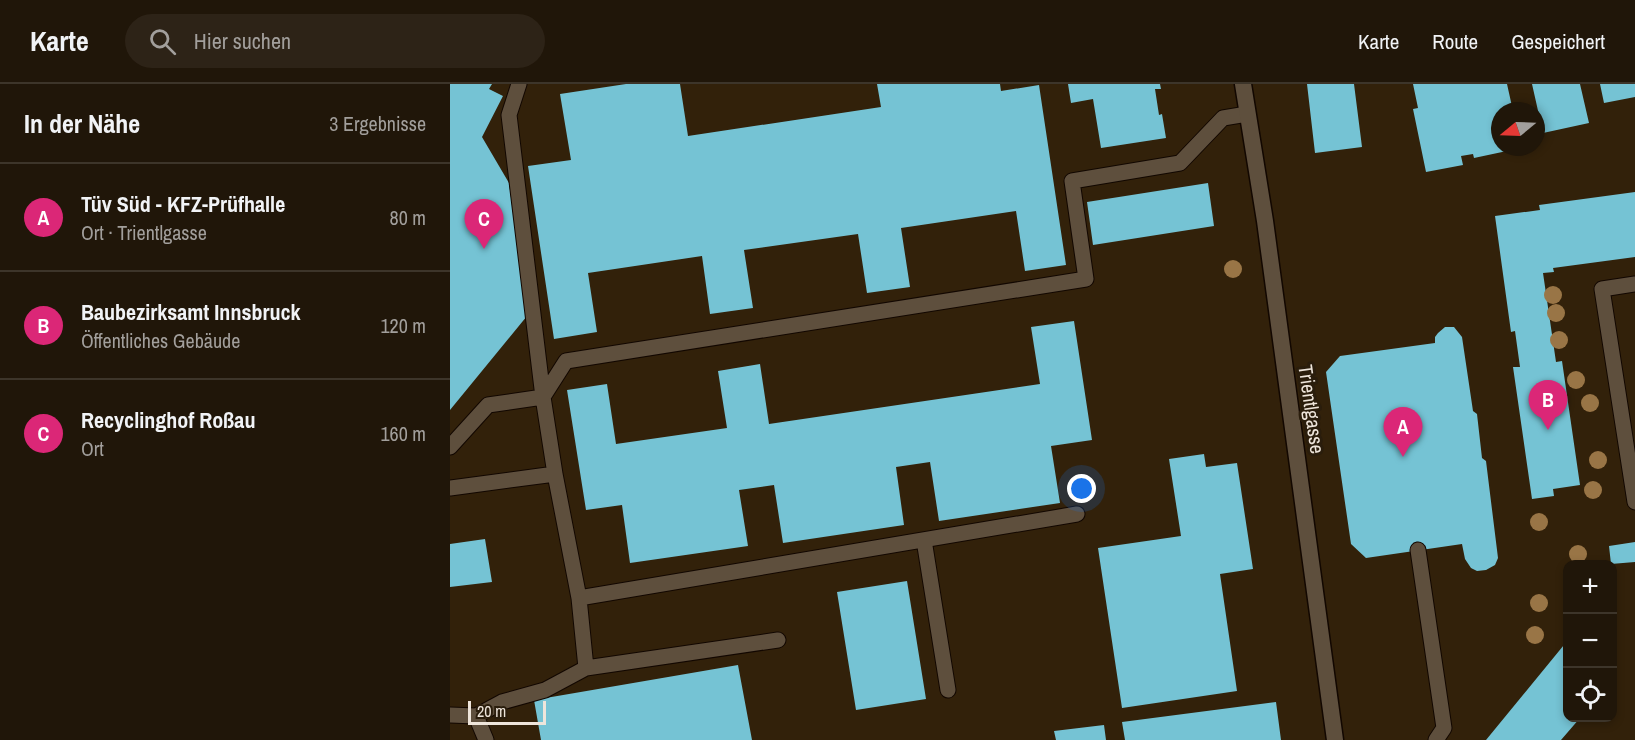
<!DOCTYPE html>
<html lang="de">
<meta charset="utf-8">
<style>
:root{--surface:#201609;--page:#2d2317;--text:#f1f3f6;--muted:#a29f9c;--line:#3d352a;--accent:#db2777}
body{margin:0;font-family:"Archivo Narrow",sans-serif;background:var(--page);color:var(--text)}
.controls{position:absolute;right:18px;bottom:18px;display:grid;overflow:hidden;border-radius:12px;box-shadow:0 3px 9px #0003}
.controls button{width:54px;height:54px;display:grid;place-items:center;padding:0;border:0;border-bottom:2px solid var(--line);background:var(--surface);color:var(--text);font:30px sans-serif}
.compass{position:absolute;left:1041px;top:18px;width:54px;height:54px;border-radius:50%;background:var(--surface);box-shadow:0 3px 9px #0003;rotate:251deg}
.scale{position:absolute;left:18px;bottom:15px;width:78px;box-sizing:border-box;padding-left:6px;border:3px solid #eee5db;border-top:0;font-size:16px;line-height:21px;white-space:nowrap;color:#eee5db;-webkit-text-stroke:4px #2a1d0c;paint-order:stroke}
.you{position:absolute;left:632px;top:405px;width:21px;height:21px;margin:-15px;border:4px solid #fff;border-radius:50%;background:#1a73e8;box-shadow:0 0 0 9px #1a73e833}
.badge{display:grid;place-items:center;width:39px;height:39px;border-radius:50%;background:var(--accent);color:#fff;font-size:20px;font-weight:700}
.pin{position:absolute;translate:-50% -50px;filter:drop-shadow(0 2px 3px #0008)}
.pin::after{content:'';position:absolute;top:32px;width:21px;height:18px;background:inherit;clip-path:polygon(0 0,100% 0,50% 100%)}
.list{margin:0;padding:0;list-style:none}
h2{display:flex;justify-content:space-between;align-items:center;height:78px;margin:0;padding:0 24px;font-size:26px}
h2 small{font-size:20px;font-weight:400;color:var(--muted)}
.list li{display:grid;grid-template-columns:39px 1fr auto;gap:18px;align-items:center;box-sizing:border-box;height:108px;padding:0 24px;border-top:2px solid var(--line)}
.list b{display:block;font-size:22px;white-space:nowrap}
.list p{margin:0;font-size:20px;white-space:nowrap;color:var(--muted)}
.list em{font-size:20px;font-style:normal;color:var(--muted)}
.icon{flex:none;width:33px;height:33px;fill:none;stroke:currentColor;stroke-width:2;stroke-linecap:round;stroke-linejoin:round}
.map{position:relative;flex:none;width:1185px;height:656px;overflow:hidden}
header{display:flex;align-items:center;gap:36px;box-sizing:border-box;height:84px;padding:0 30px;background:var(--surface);border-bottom:2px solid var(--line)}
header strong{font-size:28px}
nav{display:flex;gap:33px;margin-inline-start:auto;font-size:21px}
.search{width:420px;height:54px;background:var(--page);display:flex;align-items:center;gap:15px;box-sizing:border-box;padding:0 21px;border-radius:33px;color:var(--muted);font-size:22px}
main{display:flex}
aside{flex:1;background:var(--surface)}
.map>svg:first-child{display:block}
.built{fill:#32210a;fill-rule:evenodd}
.building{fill:#75c3d4}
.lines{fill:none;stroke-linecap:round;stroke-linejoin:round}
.service-casing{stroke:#120700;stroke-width:17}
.minor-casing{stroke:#120700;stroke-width:19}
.service{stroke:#5e4f3d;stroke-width:15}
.minor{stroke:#5e4f3d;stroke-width:16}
.tree{fill:#997546}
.labels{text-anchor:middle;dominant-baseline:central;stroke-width:6;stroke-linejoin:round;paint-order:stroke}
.street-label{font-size:20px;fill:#eee5db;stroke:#2a1d0c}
</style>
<header>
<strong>Karte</strong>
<div class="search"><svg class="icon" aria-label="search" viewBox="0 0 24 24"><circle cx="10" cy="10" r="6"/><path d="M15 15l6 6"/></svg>Hier suchen</div>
<nav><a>Karte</a><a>Route</a><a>Gespeichert</a></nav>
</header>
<main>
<aside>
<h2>In der Nähe<small>3 Ergebnisse</small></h2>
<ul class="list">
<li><span class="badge">A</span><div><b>Tüv Süd - KFZ-Prüfhalle</b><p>Ort · Trientlgasse</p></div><em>80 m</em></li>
<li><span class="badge">B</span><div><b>Baubezirksamt Innsbruck</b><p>Öffentliches Gebäude</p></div><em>120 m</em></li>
<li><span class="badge">C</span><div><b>Recyclinghof Roßau</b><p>Ort</p></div><em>160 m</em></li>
</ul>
</aside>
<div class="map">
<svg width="1185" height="656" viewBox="0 0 1185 656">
<rect width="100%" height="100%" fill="#2a1d0c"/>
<!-- built -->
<path class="built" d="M 0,0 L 1185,0 L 1185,656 L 0,656 ZM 1050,27 L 1086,27 L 1086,63 L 1050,63 ZM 1118,480 L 1162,480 L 1162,634 L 1118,634 Z"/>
<!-- building -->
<path class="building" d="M 0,0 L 42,0 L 39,5 L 53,12 L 32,53 L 59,99 L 77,232 L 0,326 Z
M 176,0 L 230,0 L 238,52 L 431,23 L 427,0 L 550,0 L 551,7 L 589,1 L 616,181 L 575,187 L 566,127 L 451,144 L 460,203 L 417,209 L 408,150 L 294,166 L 303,224 L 260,230 L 252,172 L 138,189 L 147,248 L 104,255 L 78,82 L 121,76 L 110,10 Z
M 618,0 L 710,0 L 711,5 L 705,5 L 709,31 L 712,30 L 716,54 L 651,64 L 643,15 L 621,19 Z
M 857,0 L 904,0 L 912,63 L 865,69 Z
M 963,0 L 1057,0 L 1063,27 L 1050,27 L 1050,63 L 1071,64 L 1024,74 L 1023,70 L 1011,72 L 1013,81 L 976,88 L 963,25 L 968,24 Z
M 1082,0 L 1130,0 L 1139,39 L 1093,49 Z
M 1150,0 L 1185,0 L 1185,13 L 1154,19 Z
M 758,99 L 764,142 L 643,161 L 637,118 Z
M 1185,108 L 1185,173 L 1103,184 L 1104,188 L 1093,189 L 1106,278 L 1112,277 L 1130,401 L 1103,405 L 1104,412 L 1082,415 L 1063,283 L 1070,283 L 1065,247 L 1061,248 L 1045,132 L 1090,126 L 1089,121 Z
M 624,237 L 642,356 L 601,362 L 610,419 L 489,437 L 480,378 L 446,383 L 454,441 L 333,459 L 324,401 L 289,406 L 298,462 L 180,479 L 172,421 L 136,426 L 117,306 L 157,300 L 166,360 L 277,344 L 268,287 L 310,280 L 319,340 L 590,300 L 581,243 Z
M 995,243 L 1004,243 L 1012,253 L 1023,327 L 1027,330 L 1032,374 L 1036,377 L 1048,474 L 1045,481 L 1036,486 L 1027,487 L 1021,484 L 1015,475 L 1012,460 L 916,474 L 901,460 L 876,288 L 890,272 L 985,259 L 985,253 L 988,249 Z
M 754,370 L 756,383 L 787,379 L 803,485 L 770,490 L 787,607 L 672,624 L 648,464 L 731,452 L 719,375 Z
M 35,455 L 42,498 L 0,503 L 0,460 Z
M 1185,458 L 1185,478 L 1161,480 L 1159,462 Z
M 457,497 L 476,615 L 406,626 L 387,508 Z
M 1118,556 L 1118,634 L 1130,634 L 1111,656 L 1036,656 Z
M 288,581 L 302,656 L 91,656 L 84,616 Z
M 826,618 L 831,656 L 675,656 L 672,638 Z
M 654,641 L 656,656 L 606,656 L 604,647 Z"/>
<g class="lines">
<!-- service casing -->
<g class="service-casing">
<path id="service" d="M 69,0 L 59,31 L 93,313
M 1185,200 L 1152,205 L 1185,418
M 93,313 L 116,277 L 636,195 L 622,97 L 730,79 L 773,34 L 797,30
M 0,363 L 38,321 L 93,313 L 105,390 L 0,404
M 105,390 L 129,514 L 627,430
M 474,456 L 498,606
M 968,466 L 994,644 L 986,656
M 136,584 L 328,556
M 0,631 L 26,632 L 52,618 L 95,606 L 136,584 L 129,514
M 26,632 L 36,656"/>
</g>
<!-- minor casing -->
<g class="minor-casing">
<path id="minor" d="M 793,0 L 815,137 L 885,656"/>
</g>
<!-- service -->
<use href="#service" class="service"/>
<!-- minor -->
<use href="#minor" class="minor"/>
</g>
<!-- trees -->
<g class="tree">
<circle cx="783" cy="185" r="9"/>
<circle cx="1103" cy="211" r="9"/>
<circle cx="1106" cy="229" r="9"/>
<circle cx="1109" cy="256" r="9"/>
<circle cx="1126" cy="296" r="9"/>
<circle cx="1140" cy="319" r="9"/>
<circle cx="1148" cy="376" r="9"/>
<circle cx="1143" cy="406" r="9"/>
<circle cx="1089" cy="438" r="9"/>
<circle cx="1128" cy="470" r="9"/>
<circle cx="1089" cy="519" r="9"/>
<circle cx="1085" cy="551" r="9"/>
</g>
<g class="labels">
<!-- street labels -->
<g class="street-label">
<text transform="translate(862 325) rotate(82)">Trientlgasse</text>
</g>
</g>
</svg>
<div class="controls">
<button>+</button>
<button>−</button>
<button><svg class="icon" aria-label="locate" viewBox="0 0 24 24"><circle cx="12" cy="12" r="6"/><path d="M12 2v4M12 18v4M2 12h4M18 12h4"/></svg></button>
</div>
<svg class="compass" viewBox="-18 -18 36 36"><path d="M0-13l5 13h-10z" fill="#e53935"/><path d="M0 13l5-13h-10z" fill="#a29f9c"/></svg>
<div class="scale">20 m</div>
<div class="you"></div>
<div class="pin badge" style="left:953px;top:373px">A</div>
<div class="pin badge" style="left:1098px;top:346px">B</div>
<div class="pin badge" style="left:34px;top:165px">C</div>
</div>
</main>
